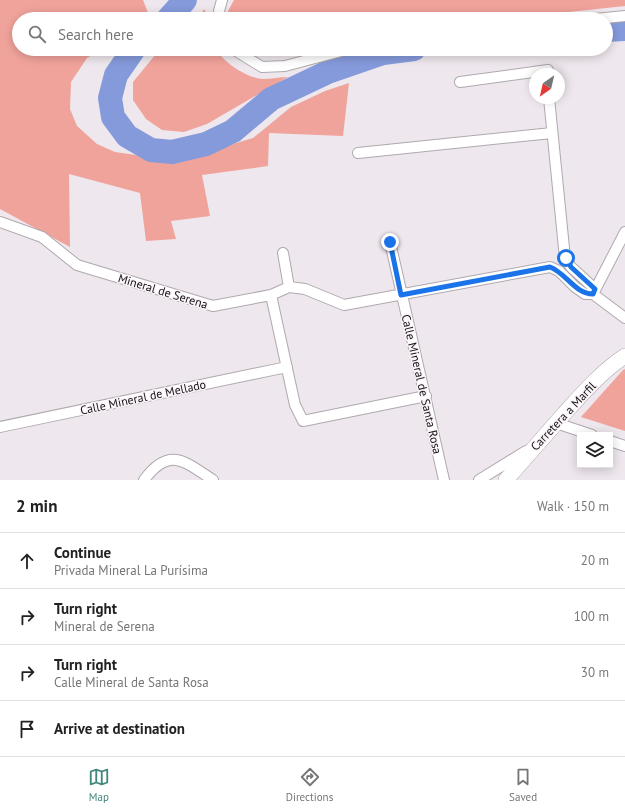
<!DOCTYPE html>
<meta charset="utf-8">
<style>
:root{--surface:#fff;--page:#f2f2f2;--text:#222;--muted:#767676;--line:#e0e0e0;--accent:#42877d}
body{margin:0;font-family:"PT Sans",sans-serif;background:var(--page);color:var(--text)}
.controls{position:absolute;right:12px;bottom:12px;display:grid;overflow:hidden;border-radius:0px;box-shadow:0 2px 10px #0003}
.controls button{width:36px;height:36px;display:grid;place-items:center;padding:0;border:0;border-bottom:1px solid var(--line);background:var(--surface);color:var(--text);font:20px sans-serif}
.compass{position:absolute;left:529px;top:68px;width:36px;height:36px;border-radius:50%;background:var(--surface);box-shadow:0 2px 10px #0003;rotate:214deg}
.stop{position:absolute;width:12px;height:12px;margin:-9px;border:3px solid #1a73e8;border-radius:50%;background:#fff}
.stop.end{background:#1a73e8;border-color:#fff;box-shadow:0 1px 4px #0008}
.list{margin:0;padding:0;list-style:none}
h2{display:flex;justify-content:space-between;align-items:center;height:52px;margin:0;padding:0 16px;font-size:17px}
h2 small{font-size:13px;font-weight:400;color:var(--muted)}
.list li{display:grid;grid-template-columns:26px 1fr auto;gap:12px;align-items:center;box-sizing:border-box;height:56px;padding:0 16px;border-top:1px solid var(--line)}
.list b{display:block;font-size:15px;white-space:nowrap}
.list p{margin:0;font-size:13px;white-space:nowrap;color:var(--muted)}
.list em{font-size:13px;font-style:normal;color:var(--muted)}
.icon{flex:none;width:22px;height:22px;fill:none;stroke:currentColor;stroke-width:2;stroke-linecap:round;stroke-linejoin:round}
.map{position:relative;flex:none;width:625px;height:480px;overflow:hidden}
.search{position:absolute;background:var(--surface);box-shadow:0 2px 10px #0003;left:12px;right:12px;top:12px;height:44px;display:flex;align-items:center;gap:10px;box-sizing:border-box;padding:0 14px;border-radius:22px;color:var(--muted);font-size:15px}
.sheet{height:276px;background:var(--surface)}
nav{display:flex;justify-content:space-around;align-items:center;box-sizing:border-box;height:56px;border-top:1px solid var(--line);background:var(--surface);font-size:11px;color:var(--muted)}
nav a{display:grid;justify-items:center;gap:2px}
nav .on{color:var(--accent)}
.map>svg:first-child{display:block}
.green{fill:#f0a39b}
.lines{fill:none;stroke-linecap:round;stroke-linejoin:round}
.river{stroke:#859adb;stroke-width:24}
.street-casing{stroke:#afa9ae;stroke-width:12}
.secondary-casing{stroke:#afa9ae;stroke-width:16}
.street{stroke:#fff;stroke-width:10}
.secondary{stroke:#fff;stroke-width:15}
.route{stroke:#1a73e8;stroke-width:5}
.labels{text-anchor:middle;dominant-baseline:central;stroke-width:3;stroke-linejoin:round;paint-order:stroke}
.street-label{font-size:12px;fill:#151315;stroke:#fbf5fa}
</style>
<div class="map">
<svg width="625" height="480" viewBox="0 0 625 480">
<rect width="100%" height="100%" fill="#eee7ed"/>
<!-- green -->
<path class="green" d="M 0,0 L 143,0 L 150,18 L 148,19 L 19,19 L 19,49 L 102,49 L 87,58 L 71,82 L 70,109 L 77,126 L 97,144 L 115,152 L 157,158 L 216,149 L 253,138 L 291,107 L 325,91 L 349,83 L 343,136 L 269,133 L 268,166 L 202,175 L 210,216 L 171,221 L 176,239 L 146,241 L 140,193 L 69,174 L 70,247 L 0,209 Z
M 234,0 L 625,0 L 625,6 L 503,19 L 228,19 L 228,11 Z
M 205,9 L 206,19 L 194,19 Z
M 160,49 L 216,49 C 224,63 247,78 263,79 C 271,79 280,77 288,77 L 207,124 L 184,132 L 162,130 L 146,119 L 133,100 L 133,82 Z
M 247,49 L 306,49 C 285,53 267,60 247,49 Z
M 625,369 L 625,431 L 581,417 L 623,370 Z"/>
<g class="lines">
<!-- river -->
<path class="river" d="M 168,19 L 185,0
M 606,30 L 625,29
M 134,49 L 116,75 L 110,98 L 113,117 L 127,136 L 151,150 L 172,152 L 206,144 L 233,131 L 271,99 L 328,72 L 383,53 L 414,49"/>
<!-- street casing -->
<g class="street-casing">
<path id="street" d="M 219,19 L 219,11 L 222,0
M 595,19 L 625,16
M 233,49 L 262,67 L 285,66 L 349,49
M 460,82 L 548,70 L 548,74
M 549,98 L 565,258 L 571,267 L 595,289
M 358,153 L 552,133
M 0,222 L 42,237 L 77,265 L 213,306 L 271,295 L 289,287 L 305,289 L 344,305 L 550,267 L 559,271 L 575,287 L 585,294 L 593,294 L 625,318
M 390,242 L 444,480
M 283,253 L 289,287
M 593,294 L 625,232
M 271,295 L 295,405 L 303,421 L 426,396
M 556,423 L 592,435
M 0,427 L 287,367
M 610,441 L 625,446
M 144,480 C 169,446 184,461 213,480
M 479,480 L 526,451"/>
</g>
<!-- secondary casing -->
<g class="secondary-casing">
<path id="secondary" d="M 506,480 C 525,458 544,437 563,415 C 582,394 601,372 625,356"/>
</g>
<!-- street -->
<use href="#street" class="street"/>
<!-- secondary -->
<use href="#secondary" class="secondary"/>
</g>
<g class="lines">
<!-- route -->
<path class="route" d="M 390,242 L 401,295 L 550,267 C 566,273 575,294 593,294 L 595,289 L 571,267 L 566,258"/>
</g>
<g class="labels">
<!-- street labels -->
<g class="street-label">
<text transform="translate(163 291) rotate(17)">Mineral de Serena</text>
<text transform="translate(422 384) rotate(77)">Calle Mineral de Santa Rosa</text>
<text transform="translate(143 397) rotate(-12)">Calle Mineral de Mellado</text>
<text transform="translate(563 416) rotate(-47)">Carretera a Marfil</text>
</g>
</g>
</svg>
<div class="controls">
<button><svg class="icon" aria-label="layers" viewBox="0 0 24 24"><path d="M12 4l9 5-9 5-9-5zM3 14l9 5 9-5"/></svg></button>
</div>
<svg class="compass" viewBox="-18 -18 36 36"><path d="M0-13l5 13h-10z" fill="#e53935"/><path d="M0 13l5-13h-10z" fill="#767676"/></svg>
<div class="stop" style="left:566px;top:258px"></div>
<div class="stop end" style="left:390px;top:242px"></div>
<div class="search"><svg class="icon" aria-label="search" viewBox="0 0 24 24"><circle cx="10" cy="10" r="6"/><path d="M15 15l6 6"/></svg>Search here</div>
</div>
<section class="sheet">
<h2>2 min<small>Walk · 150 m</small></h2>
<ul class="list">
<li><svg class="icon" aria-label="ahead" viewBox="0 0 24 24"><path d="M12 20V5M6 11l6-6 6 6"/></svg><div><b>Continue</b><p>Privada Mineral La Purísima</p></div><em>20 m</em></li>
<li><svg class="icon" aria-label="right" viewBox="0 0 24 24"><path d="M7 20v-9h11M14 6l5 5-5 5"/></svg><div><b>Turn right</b><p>Mineral de Serena</p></div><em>100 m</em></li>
<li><svg class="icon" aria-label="right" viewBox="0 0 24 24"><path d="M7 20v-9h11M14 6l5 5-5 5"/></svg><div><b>Turn right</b><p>Calle Mineral de Santa Rosa</p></div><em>30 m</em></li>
<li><svg class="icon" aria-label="arrive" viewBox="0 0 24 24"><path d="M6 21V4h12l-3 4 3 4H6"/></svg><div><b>Arrive at destination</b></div></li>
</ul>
</section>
<nav>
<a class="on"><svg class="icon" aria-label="map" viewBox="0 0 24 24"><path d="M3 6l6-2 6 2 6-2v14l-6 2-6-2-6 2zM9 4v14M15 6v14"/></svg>Map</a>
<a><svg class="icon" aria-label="directions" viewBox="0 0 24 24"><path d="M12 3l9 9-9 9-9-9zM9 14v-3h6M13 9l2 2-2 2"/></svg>Directions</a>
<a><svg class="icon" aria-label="saved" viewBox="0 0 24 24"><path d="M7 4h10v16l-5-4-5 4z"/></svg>Saved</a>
</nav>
